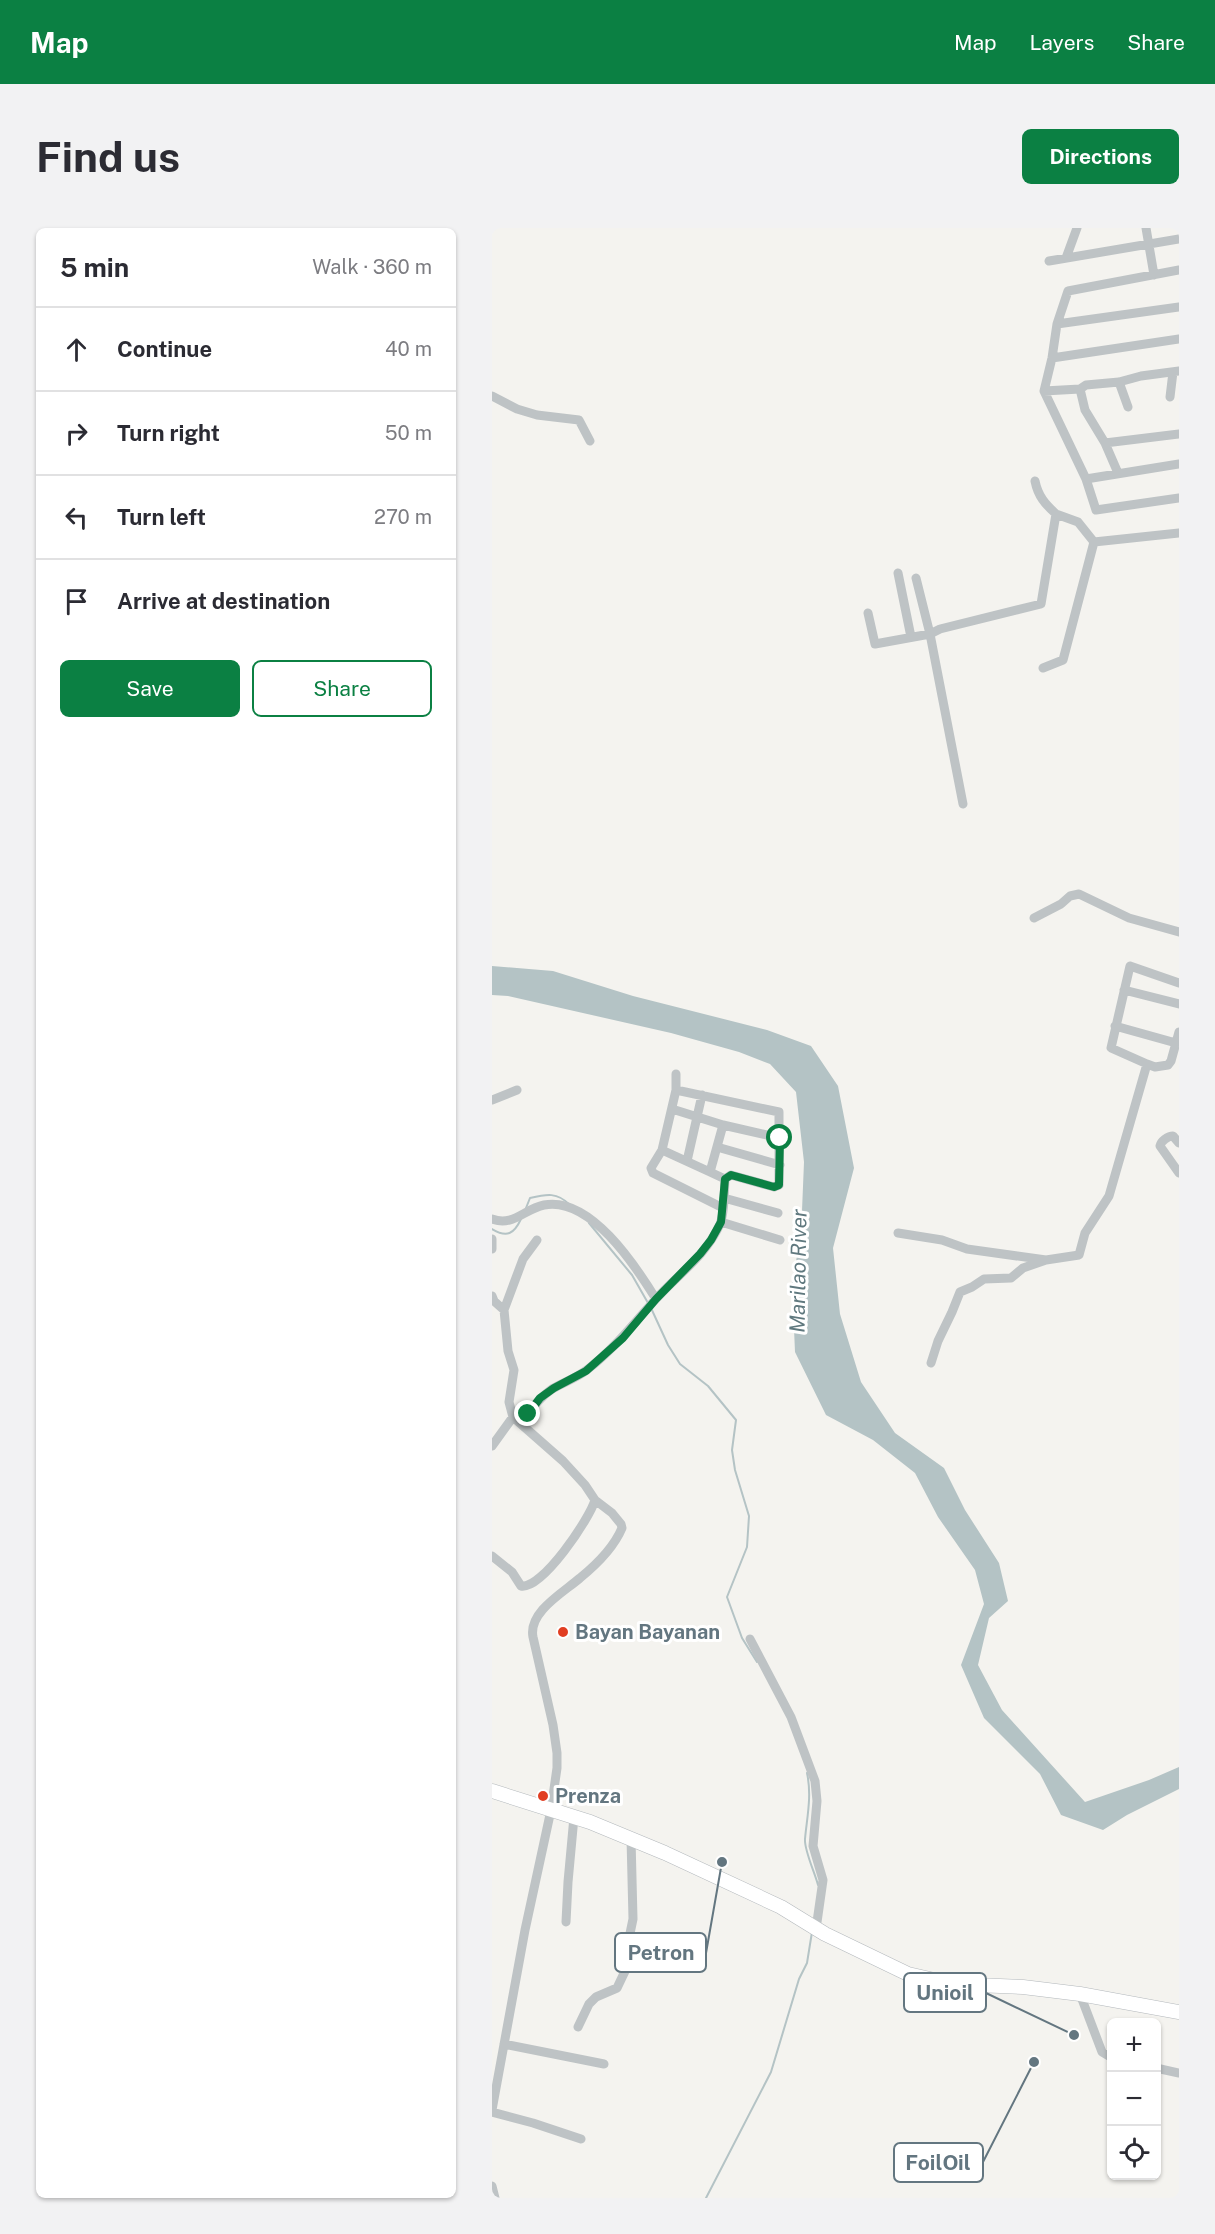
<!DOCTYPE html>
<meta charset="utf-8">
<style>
:root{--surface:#fff;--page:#f2f2f3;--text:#2b2b33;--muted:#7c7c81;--line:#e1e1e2;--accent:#0b8043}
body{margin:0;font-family:"Public Sans",sans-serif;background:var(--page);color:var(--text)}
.controls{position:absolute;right:18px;bottom:18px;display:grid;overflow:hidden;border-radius:9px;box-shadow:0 2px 4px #0004}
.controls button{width:54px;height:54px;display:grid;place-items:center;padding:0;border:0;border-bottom:2px solid var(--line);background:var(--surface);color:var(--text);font:30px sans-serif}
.stop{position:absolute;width:18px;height:18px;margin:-14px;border:4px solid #0b8043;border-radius:50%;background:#fff}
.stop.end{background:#0b8043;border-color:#fff;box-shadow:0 2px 6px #0008}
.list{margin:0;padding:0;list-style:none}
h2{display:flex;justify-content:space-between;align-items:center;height:78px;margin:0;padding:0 24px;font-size:26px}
h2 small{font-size:20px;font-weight:400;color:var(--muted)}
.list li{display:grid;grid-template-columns:39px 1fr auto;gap:18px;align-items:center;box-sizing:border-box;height:84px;padding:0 24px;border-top:2px solid var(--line)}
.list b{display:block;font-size:22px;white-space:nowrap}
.list em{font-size:20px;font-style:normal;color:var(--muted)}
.actions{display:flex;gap:12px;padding:18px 24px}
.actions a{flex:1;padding:14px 0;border:2px solid var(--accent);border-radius:9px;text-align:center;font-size:21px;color:var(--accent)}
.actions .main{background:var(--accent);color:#fff}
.icon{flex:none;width:33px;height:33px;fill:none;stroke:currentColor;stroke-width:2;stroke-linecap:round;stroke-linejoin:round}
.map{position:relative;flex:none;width:687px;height:1970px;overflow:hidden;border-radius:9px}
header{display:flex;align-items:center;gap:36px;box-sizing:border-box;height:84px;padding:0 30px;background:var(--accent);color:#fff}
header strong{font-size:28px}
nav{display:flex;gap:33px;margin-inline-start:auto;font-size:21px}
.intro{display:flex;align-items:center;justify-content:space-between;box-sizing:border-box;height:144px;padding:0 36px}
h1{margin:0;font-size:42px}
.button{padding:15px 27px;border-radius:9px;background:var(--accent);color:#fff;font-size:21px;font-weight:700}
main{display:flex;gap:36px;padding:0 36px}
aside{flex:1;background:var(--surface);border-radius:9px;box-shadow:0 2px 4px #0004}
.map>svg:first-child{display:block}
.water{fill:#b4c3c5}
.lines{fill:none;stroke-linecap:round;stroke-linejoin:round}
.stream{stroke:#b4c3c5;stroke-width:2}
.secondary-casing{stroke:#b3b8bc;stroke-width:15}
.street{stroke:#bec3c5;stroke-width:9}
.secondary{stroke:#fff;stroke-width:14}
.route{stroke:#0b8043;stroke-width:8}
.poi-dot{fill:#e13e22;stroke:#fff;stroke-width:2}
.labels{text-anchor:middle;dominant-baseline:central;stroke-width:6;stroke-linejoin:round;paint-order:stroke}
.poi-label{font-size:20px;font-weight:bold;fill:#637680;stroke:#fff;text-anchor:start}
.water-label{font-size:21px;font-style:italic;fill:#5f787e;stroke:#fff}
.leader{fill:none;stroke:#637680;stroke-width:2}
.callout-dot{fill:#637680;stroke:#fff;stroke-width:2}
.callout{fill:#fff;stroke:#637680;stroke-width:2}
.callout-label{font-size:21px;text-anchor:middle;font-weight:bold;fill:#637680}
</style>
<header>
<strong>Map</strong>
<nav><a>Map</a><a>Layers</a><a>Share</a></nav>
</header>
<div class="intro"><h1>Find us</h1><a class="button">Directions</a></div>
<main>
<aside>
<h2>5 min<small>Walk · 360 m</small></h2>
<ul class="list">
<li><svg class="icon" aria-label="ahead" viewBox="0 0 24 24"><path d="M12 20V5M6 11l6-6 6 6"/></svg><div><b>Continue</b></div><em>40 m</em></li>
<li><svg class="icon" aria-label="right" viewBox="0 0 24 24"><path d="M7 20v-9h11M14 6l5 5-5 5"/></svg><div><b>Turn right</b></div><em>50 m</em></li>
<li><svg class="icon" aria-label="left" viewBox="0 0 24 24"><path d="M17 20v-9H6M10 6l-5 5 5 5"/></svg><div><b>Turn left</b></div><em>270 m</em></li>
<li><svg class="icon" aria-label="arrive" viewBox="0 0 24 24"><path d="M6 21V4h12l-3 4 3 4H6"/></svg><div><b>Arrive at destination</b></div></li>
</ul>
<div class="actions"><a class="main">Save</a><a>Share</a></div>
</aside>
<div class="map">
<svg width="687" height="1970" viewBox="0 0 687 1970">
<rect width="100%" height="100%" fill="#f4f3ef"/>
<!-- water -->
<path class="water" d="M 0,738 L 61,743 L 141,768 L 275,802 L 319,818 L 346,858 L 362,940 L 341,1020 L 348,1086 L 369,1154 L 403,1205 L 452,1240 L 473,1282 L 507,1335 L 516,1373 L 497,1390 L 486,1437 L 510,1482 L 593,1574 L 657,1552 L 687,1539 L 687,1561 L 635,1587 L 611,1602 L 569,1587 L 548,1546 L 492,1490 L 469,1437 L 492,1376 L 483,1342 L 446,1289 L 423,1245 L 381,1212 L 334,1187 L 303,1124 L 300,1054 L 309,1007 L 312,934 L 304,864 L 278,836 L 247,824 L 179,805 L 16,768 L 0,767 Z"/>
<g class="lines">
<!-- stream -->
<path class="stream" d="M 34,980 L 38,970 C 55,966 65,964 78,977
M 97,995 L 140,1047 L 156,1075
M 0,1001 C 15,1010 22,1006 29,991
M 159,1080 L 176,1117 L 188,1136 L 216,1158 L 244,1192 L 240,1222 L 243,1242 L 257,1288 L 255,1319 L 235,1369 L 250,1410 L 265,1434
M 315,1545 C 320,1568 315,1589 313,1611 C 312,1622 323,1645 326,1657
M 214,1970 L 279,1844 L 307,1751 L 315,1735 L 320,1704"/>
<!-- secondary casing -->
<g class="secondary-casing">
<path id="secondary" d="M 0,1563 L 98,1594 L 173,1625 L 289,1679 L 333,1706 L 416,1746 L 460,1756 L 531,1759 L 588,1766 L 687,1784"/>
</g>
<!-- street -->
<path class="street" d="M 654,0 L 662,47
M 574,30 L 585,0
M 557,33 L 687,11
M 687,42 L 576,63 L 565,96 L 560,130 L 552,163 L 594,251 L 604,282 L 687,270
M 565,96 L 687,79
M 560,130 L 687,111
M 627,154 L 636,179
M 588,161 L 593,182 L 613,215 L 626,245
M 552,163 L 588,161 L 594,157 L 627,154 L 649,148 L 687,143
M 0,168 L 25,181 L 45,187 L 87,192 L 98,213
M 678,169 L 681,144
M 613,215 L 687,206
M 594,251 L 687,236
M 543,253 C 546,268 553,276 564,286
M 602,314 L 687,305
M 406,345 L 419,409
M 376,385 L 383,416 L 438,406 L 424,350
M 551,440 L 571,432 L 602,314
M 471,576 L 438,406 L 448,401 L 549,376 L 564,286 L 586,294 L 602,314
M 542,690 L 569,676 L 578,668 L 587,666 L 637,690 L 687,704
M 632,762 L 687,776
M 623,798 L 684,815
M 655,836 L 619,820 L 638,738 L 687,755
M 184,846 L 184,862 L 170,922 L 218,944
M 184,862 L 287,884 L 287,957 L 282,959 L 239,947 L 233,951
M 0,872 L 25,862
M 231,897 L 288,910
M 687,915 L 681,908 C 676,908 669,913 668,918 L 687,945
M 225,919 L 288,937
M 170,922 L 159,940 L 161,945 L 231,980
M 195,933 L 210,867
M 232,970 L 286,985
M 0,991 C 21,999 32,981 52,977 C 98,968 143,1037 164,1071
M 229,994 L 288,1012
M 406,1005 L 450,1012 L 475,1021 L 554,1032
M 0,1011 L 0,1021
M 0,1068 L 2,1073 L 12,1082 L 16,1123 L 22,1142 L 17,1174 L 21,1189 L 71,1233 L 93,1257 L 103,1272 L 120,1285 L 129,1296 L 130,1300 C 122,1319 104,1337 88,1350 C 72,1364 36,1384 41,1409 L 61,1497 L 65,1525 L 65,1540 L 59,1582 L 33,1702 L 0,1882
M 12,1082 L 31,1031 L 45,1012
M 439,1135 L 446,1113 L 460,1084 L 468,1064 L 480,1059 L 492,1051 L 519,1050 L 531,1040 L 554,1032 L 587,1027 L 593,1005 L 617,968 L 655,836 L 663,839 L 676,837 L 679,833 L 687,804
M 29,1195 C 39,1182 47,1170 60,1161 C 72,1154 85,1150 96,1141 C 122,1121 141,1096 163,1072 C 185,1047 214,1028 228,996 C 233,984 232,965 233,951 L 218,944 L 231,897 L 180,881
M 0,1218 L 21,1189
M 0,1328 L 20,1344 L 29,1358 C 50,1362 98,1290 103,1272
M 258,1411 L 299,1489 L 323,1553 L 325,1573 L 321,1618 L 331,1652 L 324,1701
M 74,1694 L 76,1654 L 82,1589
M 588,1766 L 610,1824 L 620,1830
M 86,1799 L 97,1776 L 104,1769 L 125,1760 L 135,1739 L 135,1720 L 141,1691 L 139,1610
M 12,1816 L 112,1836
M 664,1840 L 687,1845
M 0,1884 L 41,1895 L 89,1911
M 0,1958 L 3,1970"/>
<!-- secondary -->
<use href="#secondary" class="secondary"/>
</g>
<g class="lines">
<!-- route -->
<path class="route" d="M 36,1186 L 48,1170 L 62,1160 L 94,1143 L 131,1110 L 164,1071 L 208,1026 L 219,1012 L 229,994 L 233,951 L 239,947 L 282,959 L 287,957 L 288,910"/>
</g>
<!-- markers -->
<g class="poi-dot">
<circle cx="71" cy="1404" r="6"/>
<circle cx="51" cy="1568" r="6"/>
</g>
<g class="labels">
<!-- poi labels -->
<g class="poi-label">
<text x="83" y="1404">Bayan Bayanan</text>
<text x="63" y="1568">Prenza</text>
</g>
<!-- water labels -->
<g class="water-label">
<text transform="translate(306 1043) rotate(-89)">Marilao River</text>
</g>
</g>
<!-- callouts -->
<path class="leader" d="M230 1634L214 1725M582 1807L494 1765M542 1834L491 1934"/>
<g class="callout-dot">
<circle cx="230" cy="1634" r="6"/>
<circle cx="582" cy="1807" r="6"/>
<circle cx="542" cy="1834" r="6"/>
</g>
<g class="callout">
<rect x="123" y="1705" width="91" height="39" rx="6"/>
<rect x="412" y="1745" width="82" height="39" rx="6"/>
<rect x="402" y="1915" width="89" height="39" rx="6"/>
</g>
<g class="callout-label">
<text x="169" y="1732">Petron</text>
<text x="453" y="1772">Unioil</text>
<text x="446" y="1942">FoilOil</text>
</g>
</svg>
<div class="controls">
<button>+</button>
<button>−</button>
<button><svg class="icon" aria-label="locate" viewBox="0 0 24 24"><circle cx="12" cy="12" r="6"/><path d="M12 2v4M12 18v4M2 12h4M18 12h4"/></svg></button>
</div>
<div class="stop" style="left:288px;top:910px"></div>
<div class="stop end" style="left:36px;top:1186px"></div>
</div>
</main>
